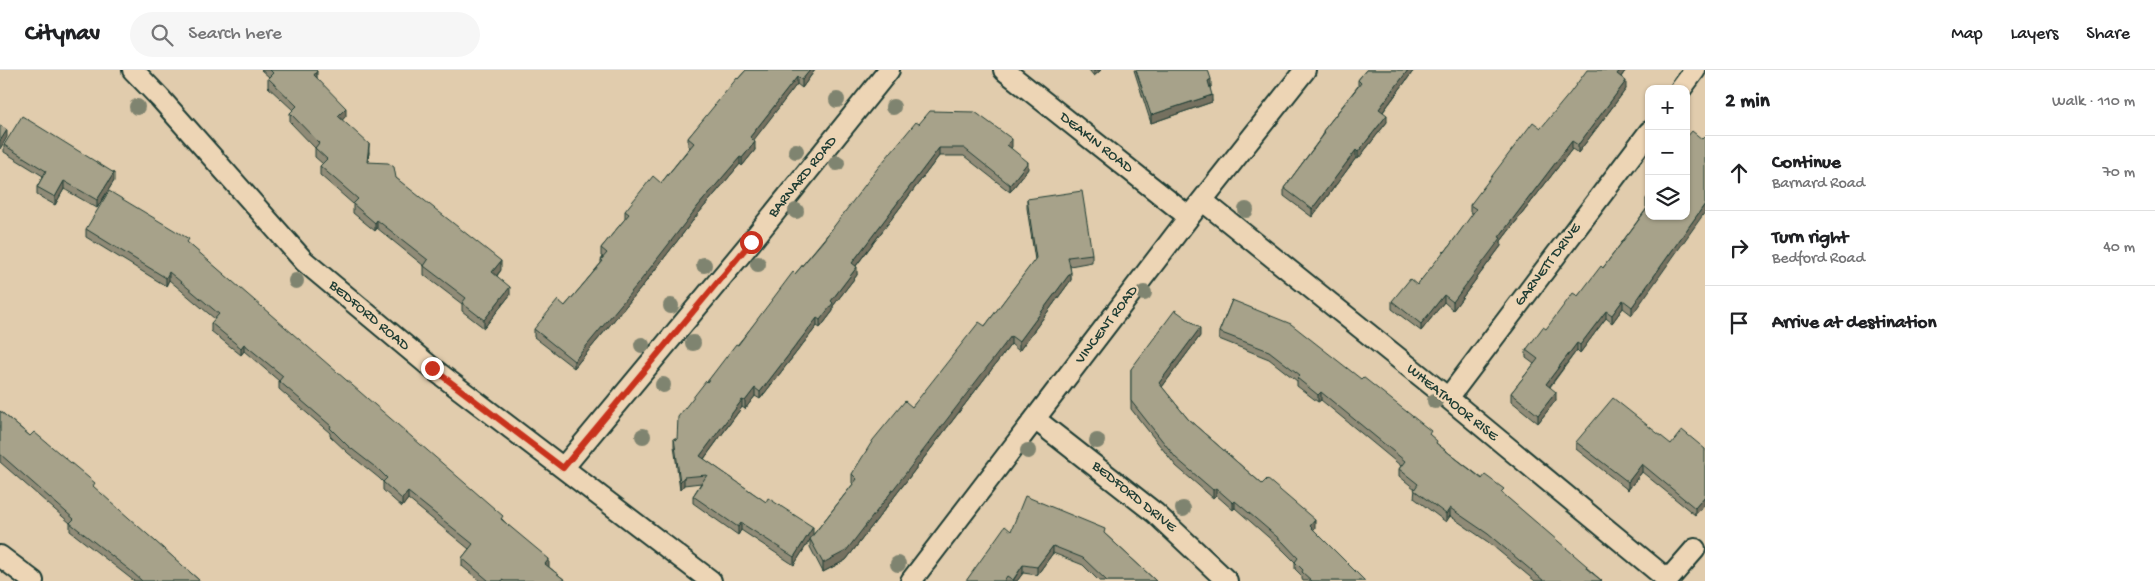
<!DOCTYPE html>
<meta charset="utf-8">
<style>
:root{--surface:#fff;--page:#f6f6f6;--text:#202124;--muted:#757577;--line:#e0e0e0}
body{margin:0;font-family:"Gochi Hand",sans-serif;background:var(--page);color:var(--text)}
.controls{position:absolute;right:15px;top:15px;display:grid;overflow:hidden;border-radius:10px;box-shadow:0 1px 4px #0004}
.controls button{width:45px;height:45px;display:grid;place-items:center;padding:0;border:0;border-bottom:1px solid var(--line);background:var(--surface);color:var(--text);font:25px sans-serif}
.stop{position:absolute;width:15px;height:15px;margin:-11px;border:4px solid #c8321e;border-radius:50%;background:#fff}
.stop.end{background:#c8321e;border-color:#fff;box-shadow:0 1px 5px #0008}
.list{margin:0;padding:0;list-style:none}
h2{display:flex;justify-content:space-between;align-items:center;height:65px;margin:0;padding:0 20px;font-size:21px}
h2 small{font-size:16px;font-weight:400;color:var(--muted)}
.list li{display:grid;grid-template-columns:32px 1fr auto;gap:15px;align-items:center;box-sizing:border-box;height:75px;padding:0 20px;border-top:1px solid var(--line)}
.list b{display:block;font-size:19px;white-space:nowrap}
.list p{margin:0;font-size:16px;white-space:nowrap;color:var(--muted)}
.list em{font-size:16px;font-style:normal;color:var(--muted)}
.icon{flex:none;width:28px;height:28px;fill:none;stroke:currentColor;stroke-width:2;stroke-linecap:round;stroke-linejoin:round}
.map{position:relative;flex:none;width:1705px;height:511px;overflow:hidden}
header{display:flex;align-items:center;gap:30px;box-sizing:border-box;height:70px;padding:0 25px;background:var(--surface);border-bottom:1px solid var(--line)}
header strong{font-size:24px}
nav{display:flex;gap:28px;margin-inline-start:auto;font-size:18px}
.search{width:350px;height:45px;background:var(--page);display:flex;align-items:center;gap:12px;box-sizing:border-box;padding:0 18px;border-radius:28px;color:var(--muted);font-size:19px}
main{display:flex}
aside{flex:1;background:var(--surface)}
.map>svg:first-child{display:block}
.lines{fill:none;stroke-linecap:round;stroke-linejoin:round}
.street-casing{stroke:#1f3d34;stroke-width:24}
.street{stroke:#edd5b5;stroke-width:20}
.tree{fill:#7f8470}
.wall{fill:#908b77;stroke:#1f3d34}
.shaded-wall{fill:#757161;stroke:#1f3d34}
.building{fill:#a7a28a;stroke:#1f3d34}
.route{stroke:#c8321e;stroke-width:6}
.labels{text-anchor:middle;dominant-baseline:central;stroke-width:4.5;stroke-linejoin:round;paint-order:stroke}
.street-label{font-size:15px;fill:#1f3d34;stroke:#edd5b5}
</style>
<header>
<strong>Citynav</strong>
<div class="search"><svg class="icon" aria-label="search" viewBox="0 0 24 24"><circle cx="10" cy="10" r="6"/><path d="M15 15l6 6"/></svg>Search here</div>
<nav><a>Map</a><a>Layers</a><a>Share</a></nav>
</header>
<main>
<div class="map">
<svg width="1705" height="511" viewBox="0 0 1705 511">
<rect width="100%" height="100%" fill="#e1ccad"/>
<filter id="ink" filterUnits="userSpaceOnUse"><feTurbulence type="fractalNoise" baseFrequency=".02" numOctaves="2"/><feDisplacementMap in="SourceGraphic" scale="10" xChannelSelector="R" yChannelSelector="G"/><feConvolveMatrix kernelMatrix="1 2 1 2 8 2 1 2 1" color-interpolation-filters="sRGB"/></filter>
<g filter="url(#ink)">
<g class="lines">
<!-- street casing -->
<g class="street-casing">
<path id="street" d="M 133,0 L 160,28 L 304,191 L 432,298 L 711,511
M 1004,0 L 1189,147
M 1681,19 L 1695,0
M 1203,131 L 1448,328 L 1668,510 L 1695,479
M 1448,328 L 1649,62
M 1035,349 L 1155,443 L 1227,511
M 563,398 L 751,172 L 889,0
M 0,486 L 33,511
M 911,511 L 1189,147 L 1305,0"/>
</g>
<!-- street -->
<use href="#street" class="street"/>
</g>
<!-- trees -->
<g class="tree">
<circle cx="837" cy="30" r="8"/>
<circle cx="137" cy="37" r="8"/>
<circle cx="893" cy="37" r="8"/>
<circle cx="796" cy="81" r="8"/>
<circle cx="837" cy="93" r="8"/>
<circle cx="1246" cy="140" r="8"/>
<circle cx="796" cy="141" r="8"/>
<circle cx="758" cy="194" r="8"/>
<circle cx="704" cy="195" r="8"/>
<circle cx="296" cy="211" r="8"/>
<circle cx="1144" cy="223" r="8"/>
<circle cx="671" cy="236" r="8"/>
<circle cx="693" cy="273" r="8"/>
<circle cx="642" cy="275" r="8"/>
<circle cx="663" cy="315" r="8"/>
<circle cx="1435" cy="331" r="8"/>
<circle cx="643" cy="366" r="8"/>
<circle cx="1097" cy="371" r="8"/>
<circle cx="1028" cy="381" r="8"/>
<circle cx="1183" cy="439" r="8"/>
<circle cx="898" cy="494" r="8"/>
</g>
<!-- wall -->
<path class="wall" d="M 261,0 L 316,0 L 317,9 L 346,46 L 342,50 L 369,82 L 368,92 L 396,108 L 501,200 L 497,206 L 510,225 L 484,258 L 462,241 L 462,234 L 424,205 L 424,196 L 377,158 L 375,161 L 353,143 L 353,134 L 320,105 L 320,96 L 323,94 L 315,87 L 315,78 L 290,52 L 290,43 L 293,40 L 268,17 L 268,8 L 269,7 Z
M 746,0 L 815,0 L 802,18 L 797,14 L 753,70 L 755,80 L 742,96 L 740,94 L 698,144 L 641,218 L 574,298 L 534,267 L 534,259 L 565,236 L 601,193 L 601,190 L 603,187 L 601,186 L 601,178 L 625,149 L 625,141 L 661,113 L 690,77 L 688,76 L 688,68 L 738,9 Z
M 1089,0 L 1101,0 L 1094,6 Z
M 1134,0 L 1208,0 L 1211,17 L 1210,18 L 1212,32 L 1151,53 Z
M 1366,0 L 1414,0 L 1383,42 L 1387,52 L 1358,89 L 1356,88 L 1312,147 L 1284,126 L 1284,118 L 1323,65 L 1323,61 L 1358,16 L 1358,10 Z
M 1626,0 L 1621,7 L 1626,19 L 1578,83 L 1572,79 L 1501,171 L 1501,176 L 1453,240 L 1444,232 L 1421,261 L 1392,239 L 1392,231 L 1417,215 L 1445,182 L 1473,144 L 1470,142 L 1470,135 L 1541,58 Z
M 919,54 L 1012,77 L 1010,78 L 1028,99 L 1010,122 L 964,86 L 939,86 L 856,196 L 857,205 L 833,236 L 833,241 L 820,258 L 817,256 L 760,329 L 755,326 L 745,339 L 742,337 L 704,389 L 813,465 L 853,414 L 852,413 L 852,404 L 912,337 L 985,256 L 1035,190 L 1027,138 L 1027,129 L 1092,184 L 1092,192 L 1070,196 L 1071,210 L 1019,281 L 1011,274 L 846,490 L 823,502 L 810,477 L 810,469 L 794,495 L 741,460 L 738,465 L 693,433 L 693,426 L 701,413 L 684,415 L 680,420 L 674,376 L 674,368 L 677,370 L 707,312 L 795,204 Z
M 1702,69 L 1632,245 L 1623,238 L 1612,253 L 1606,248 L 1580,283 L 1577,280 L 1550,317 L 1556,330 L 1538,353 L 1511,331 L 1511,323 L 1534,294 L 1526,288 L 1526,280 L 1578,226 L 1603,198 L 1647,138 L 1646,137 L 1646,129 L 1649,125 L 1649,146 Z
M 4,75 L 114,111 L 97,138 L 64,119 L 55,135 L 37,125 L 37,117 L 43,106 L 4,82 Z
M 86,159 L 189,174 L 503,450 L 549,497 L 566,511 L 480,511 L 462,496 L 462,488 L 469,479 L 408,429 L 402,437 L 383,420 L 383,412 L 379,408 L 348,383 L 330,366 L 330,363 L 279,319 L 279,311 L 244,281 L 241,285 L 211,261 L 211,253 L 215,249 L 169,210 L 166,216 L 86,167 Z
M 1232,230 L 1431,366 L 1437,374 L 1504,425 L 1602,511 L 1535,511 L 1488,472 L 1450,446 L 1446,452 L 1414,428 L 1415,419 L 1399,406 L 1399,399 L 1401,396 L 1321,330 L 1318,332 L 1297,316 L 1297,311 L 1269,289 L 1219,269 L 1219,262 Z
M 1200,266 L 1162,317 L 1188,349 L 1262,414 L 1315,458 L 1313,460 L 1365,511 L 1303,511 L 1302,509 L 1302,506 L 1295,499 L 1295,492 L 1283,480 L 1235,438 L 1233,440 L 1216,425 L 1213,428 L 1176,396 L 1131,339 L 1131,299 Z
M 0,341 L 30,366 L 95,419 L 200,511 L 134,511 L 70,461 L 70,453 L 0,392 Z
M 1576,372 L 1671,374 L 1705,379 L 1695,445 L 1642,402 L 1628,420 L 1576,379 Z
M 1011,461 L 1105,464 L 1156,511 L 1099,511 L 1083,495 L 1053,483 L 1037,505 L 1023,503 L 1017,511 L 966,511 Z"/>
<!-- shaded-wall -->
<path class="shaded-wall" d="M 810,0 L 815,0 L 802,18 L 802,10 Z
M 1094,0 L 1101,0 L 1094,6 Z
M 1408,0 L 1414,0 L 1379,47 L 1379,39 Z
M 1620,0 L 1626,0 L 1617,12 L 1617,4 Z
M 317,1 L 317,10 L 314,5 Z
M 797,7 L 797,14 L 750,75 L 750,67 Z
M 1211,9 L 1211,17 L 1208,18 L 1208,11 Z
M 1626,11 L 1626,19 L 1578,83 L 1578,75 Z
M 1212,25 L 1212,32 L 1151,53 L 1151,45 Z
M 346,38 L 346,46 L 338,55 L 338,46 Z
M 1387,45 L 1387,52 L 1358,89 L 1358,82 Z
M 7,60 L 7,67 L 0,79 L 0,71 Z
M 1012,69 L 1012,77 L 1007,83 L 1007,75 Z
M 1572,71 L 1572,79 L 1501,171 L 1501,176 L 1453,240 L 1453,232 L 1499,167 Z
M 755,72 L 755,80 L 742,96 L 742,88 Z
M 369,74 L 369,82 L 367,100 L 367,92 Z
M 939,78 L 939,86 L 852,201 L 852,193 Z
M 1356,80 L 1356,88 L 1312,147 L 1312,139 Z
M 740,87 L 740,94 L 698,144 L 641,218 L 574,298 L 574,291 L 698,136 Z
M 1028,92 L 1028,99 L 1010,122 L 1010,115 Z
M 114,103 L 114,111 L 97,138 L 97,130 Z
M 64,111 L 64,119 L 55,135 L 55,127 Z
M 1705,134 L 1705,142 L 1632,245 L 1632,237 Z
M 377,150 L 377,158 L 375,161 L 375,153 Z
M 501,191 L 501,200 L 492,211 L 492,202 Z
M 857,197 L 857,205 L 833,236 L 833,241 L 820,258 L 820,250 L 831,231 Z
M 169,202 L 169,210 L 166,216 L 166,208 Z
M 1071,202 L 1071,210 L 1019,281 L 1019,272 Z
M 510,217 L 510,225 L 484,258 L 484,250 Z
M 1444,225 L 1444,232 L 1421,261 L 1421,254 Z
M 1623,230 L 1623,238 L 1612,253 L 1612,245 Z
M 1606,241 L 1606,248 L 1580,283 L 1580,275 Z
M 817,248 L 817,256 L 760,329 L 760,322 Z
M 1200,258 L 1200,266 L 1159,321 L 1159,313 Z
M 1011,266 L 1011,274 L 846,490 L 823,502 L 823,493 Z
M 1577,273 L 1577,280 L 1546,321 L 1546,314 Z
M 244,274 L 244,281 L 241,285 L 241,278 Z
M 755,318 L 755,326 L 745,339 L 745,331 Z
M 1321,322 L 1321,330 L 1318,332 L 1318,325 Z
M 1556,322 L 1556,330 L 1538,353 L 1538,345 Z
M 742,330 L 742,337 L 700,394 L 700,386 Z
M 1642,394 L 1642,402 L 1628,420 L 1628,412 Z
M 684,407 L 684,415 L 680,420 L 680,412 Z
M 1216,418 L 1216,425 L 1213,428 L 1213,420 Z
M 408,422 L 408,429 L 402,437 L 402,429 Z
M 1705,426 L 1705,434 L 1695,445 L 1695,438 Z
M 1235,431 L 1235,438 L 1233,440 L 1233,433 Z
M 1450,438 L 1450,446 L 1446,452 L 1446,444 Z
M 1315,450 L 1315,458 L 1310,464 L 1310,456 Z
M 741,453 L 741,460 L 738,465 L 738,457 Z
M 813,457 L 813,465 L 794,495 L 794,487 Z
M 1053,476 L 1053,483 L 1037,505 L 1037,497 Z
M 549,489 L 549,497 L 545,502 L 545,494 Z
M 1023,495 L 1023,503 L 1017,511 L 1013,511 Z"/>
<!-- building -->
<path class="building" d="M 270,0 L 316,0 L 317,1 L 314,5 L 346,38 L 338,46 L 369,74 L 367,92 L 388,93 L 394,97 L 396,108 L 501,191 L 492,202 L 510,217 L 484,250 L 462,233 L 466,228 L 424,196 L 428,190 L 377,150 L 375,153 L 353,134 L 358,129 L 320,96 L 327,89 L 315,78 L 319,73 L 290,43 L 297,36 L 268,8 L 273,3 Z
M 746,0 L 810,0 L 802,10 L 797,7 L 750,67 L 755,72 L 742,88 L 740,87 L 698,136 L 641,210 L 574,291 L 534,259 L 558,230 L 565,236 L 603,191 L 601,190 L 607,183 L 601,178 L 629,144 L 625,141 L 653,106 L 661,113 L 694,73 L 688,68 L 737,8 L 738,9 Z
M 1136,0 L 1208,0 L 1211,9 L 1208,11 L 1212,25 L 1151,45 Z
M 1366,0 L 1408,0 L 1379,39 L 1387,45 L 1358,82 L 1356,80 L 1312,139 L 1284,118 L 1325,63 L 1323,61 L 1361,13 L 1358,10 Z
M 1587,0 L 1620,0 L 1617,4 L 1626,11 L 1578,75 L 1572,71 L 1499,167 L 1501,168 L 1453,232 L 1444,225 L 1421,254 L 1392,231 L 1410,209 L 1417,215 L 1444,181 L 1445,182 L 1476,139 L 1470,135 L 1533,52 L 1541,58 L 1570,23 Z
M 930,41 L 975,42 L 1012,69 L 1007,75 L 1028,92 L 1010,115 L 964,78 L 939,78 L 852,193 L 857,197 L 831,231 L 833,233 L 820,250 L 817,248 L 760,322 L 755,318 L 745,331 L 742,330 L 700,386 L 766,432 L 768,428 L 813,457 L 794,487 L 741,453 L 738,457 L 693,426 L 707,405 L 684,407 L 680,412 L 674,368 L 677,370 L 678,347 L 706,311 L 707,312 L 736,274 L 738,275 L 793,202 L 795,204 L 823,171 L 877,99 L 916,52 L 919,54 Z
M 22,46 L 114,103 L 97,130 L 64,111 L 55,127 L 37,117 L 46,101 L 4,75 Z
M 0,55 L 7,60 L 0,71 Z
M 1692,61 L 1702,69 L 1705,66 L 1705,134 L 1632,237 L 1623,230 L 1612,245 L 1606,241 L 1580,275 L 1577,273 L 1546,314 L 1556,322 L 1538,345 L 1511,323 L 1538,289 L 1526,280 L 1543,257 L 1546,259 L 1573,223 L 1578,226 L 1601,196 L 1603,198 L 1649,136 L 1649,146 L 1686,146 L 1686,68 Z
M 109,121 L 189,169 L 187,172 L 503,446 L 501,449 L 549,489 L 545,494 L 566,511 L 504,511 L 502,510 L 502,511 L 489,511 L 462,488 L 473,474 L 408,422 L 402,429 L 383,412 L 387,408 L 379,400 L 348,376 L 330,358 L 331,356 L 279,311 L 283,306 L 244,274 L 241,278 L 211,253 L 219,244 L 169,202 L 166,208 L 86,159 Z
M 1082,121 L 1092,184 L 1068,187 L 1071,202 L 1019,272 L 1011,266 L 846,481 L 823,493 L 810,469 L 857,409 L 852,404 L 873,370 L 905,331 L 912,337 L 979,252 L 985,256 L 1036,188 L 1027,129 Z
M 1649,125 L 1649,132 L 1646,129 Z
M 1232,230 L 1291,254 L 1361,309 L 1363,307 L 1431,361 L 1429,364 L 1437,371 L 1436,373 L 1482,409 L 1485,405 L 1504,419 L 1501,422 L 1587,496 L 1586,498 L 1602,511 L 1544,511 L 1488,464 L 1450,438 L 1446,444 L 1414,420 L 1418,414 L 1399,399 L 1405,391 L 1321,322 L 1318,325 L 1297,308 L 1300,305 L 1269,281 L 1219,262 Z
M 1175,240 L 1200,258 L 1159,313 L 1188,349 L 1262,414 L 1267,409 L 1315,450 L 1310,456 L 1365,511 L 1312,511 L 1302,502 L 1303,500 L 1295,492 L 1298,488 L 1283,472 L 1235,431 L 1233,433 L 1216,418 L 1213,420 L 1176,388 L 1131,331 L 1131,299 Z
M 1613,328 L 1671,374 L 1682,360 L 1705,379 L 1705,426 L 1695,438 L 1642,394 L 1628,412 L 1576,372 Z
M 0,341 L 30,366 L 34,362 L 95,413 L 93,416 L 200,511 L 142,511 L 131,501 L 70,453 L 74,449 L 0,384 Z
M 1025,426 L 1105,459 L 1104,463 L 1156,511 L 1107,511 L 1083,488 L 1053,476 L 1037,497 L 1023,495 L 1013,510 L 1007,506 L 1004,511 L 966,511 L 1005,456 L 1011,461 Z"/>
</g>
<g class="lines" filter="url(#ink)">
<!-- route -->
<path class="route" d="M 432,298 L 563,398 L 751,172"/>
</g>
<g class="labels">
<!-- street labels -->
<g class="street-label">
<text transform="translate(1096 73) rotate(38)">DEAKIN ROAD</text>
<text transform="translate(803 107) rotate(-51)">BARNARD ROAD</text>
<text transform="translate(1548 195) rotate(-53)">GARNETT DRIVE</text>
<text transform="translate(369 246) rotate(40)">BEDFORD ROAD</text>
<text transform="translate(1107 255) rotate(-53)">VINCENT ROAD</text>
<text transform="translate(1452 333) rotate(39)">WHEATMOOR RISE</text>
<text transform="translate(1134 427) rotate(39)">BEDFORD DRIVE</text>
</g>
</g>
</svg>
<div class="controls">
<button>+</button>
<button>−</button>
<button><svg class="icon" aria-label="layers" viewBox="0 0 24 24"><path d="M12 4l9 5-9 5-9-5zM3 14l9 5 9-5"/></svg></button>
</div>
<div class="stop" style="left:751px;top:172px"></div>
<div class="stop end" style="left:432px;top:298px"></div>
</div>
<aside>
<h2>2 min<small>Walk · 110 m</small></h2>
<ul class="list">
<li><svg class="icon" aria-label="ahead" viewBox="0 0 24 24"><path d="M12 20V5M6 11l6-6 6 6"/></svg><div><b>Continue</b><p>Barnard Road</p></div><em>70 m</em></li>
<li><svg class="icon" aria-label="right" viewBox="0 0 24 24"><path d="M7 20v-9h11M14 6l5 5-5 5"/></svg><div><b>Turn right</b><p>Bedford Road</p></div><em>40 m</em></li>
<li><svg class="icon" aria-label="arrive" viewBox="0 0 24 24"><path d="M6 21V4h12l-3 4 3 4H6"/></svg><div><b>Arrive at destination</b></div></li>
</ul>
</aside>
</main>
